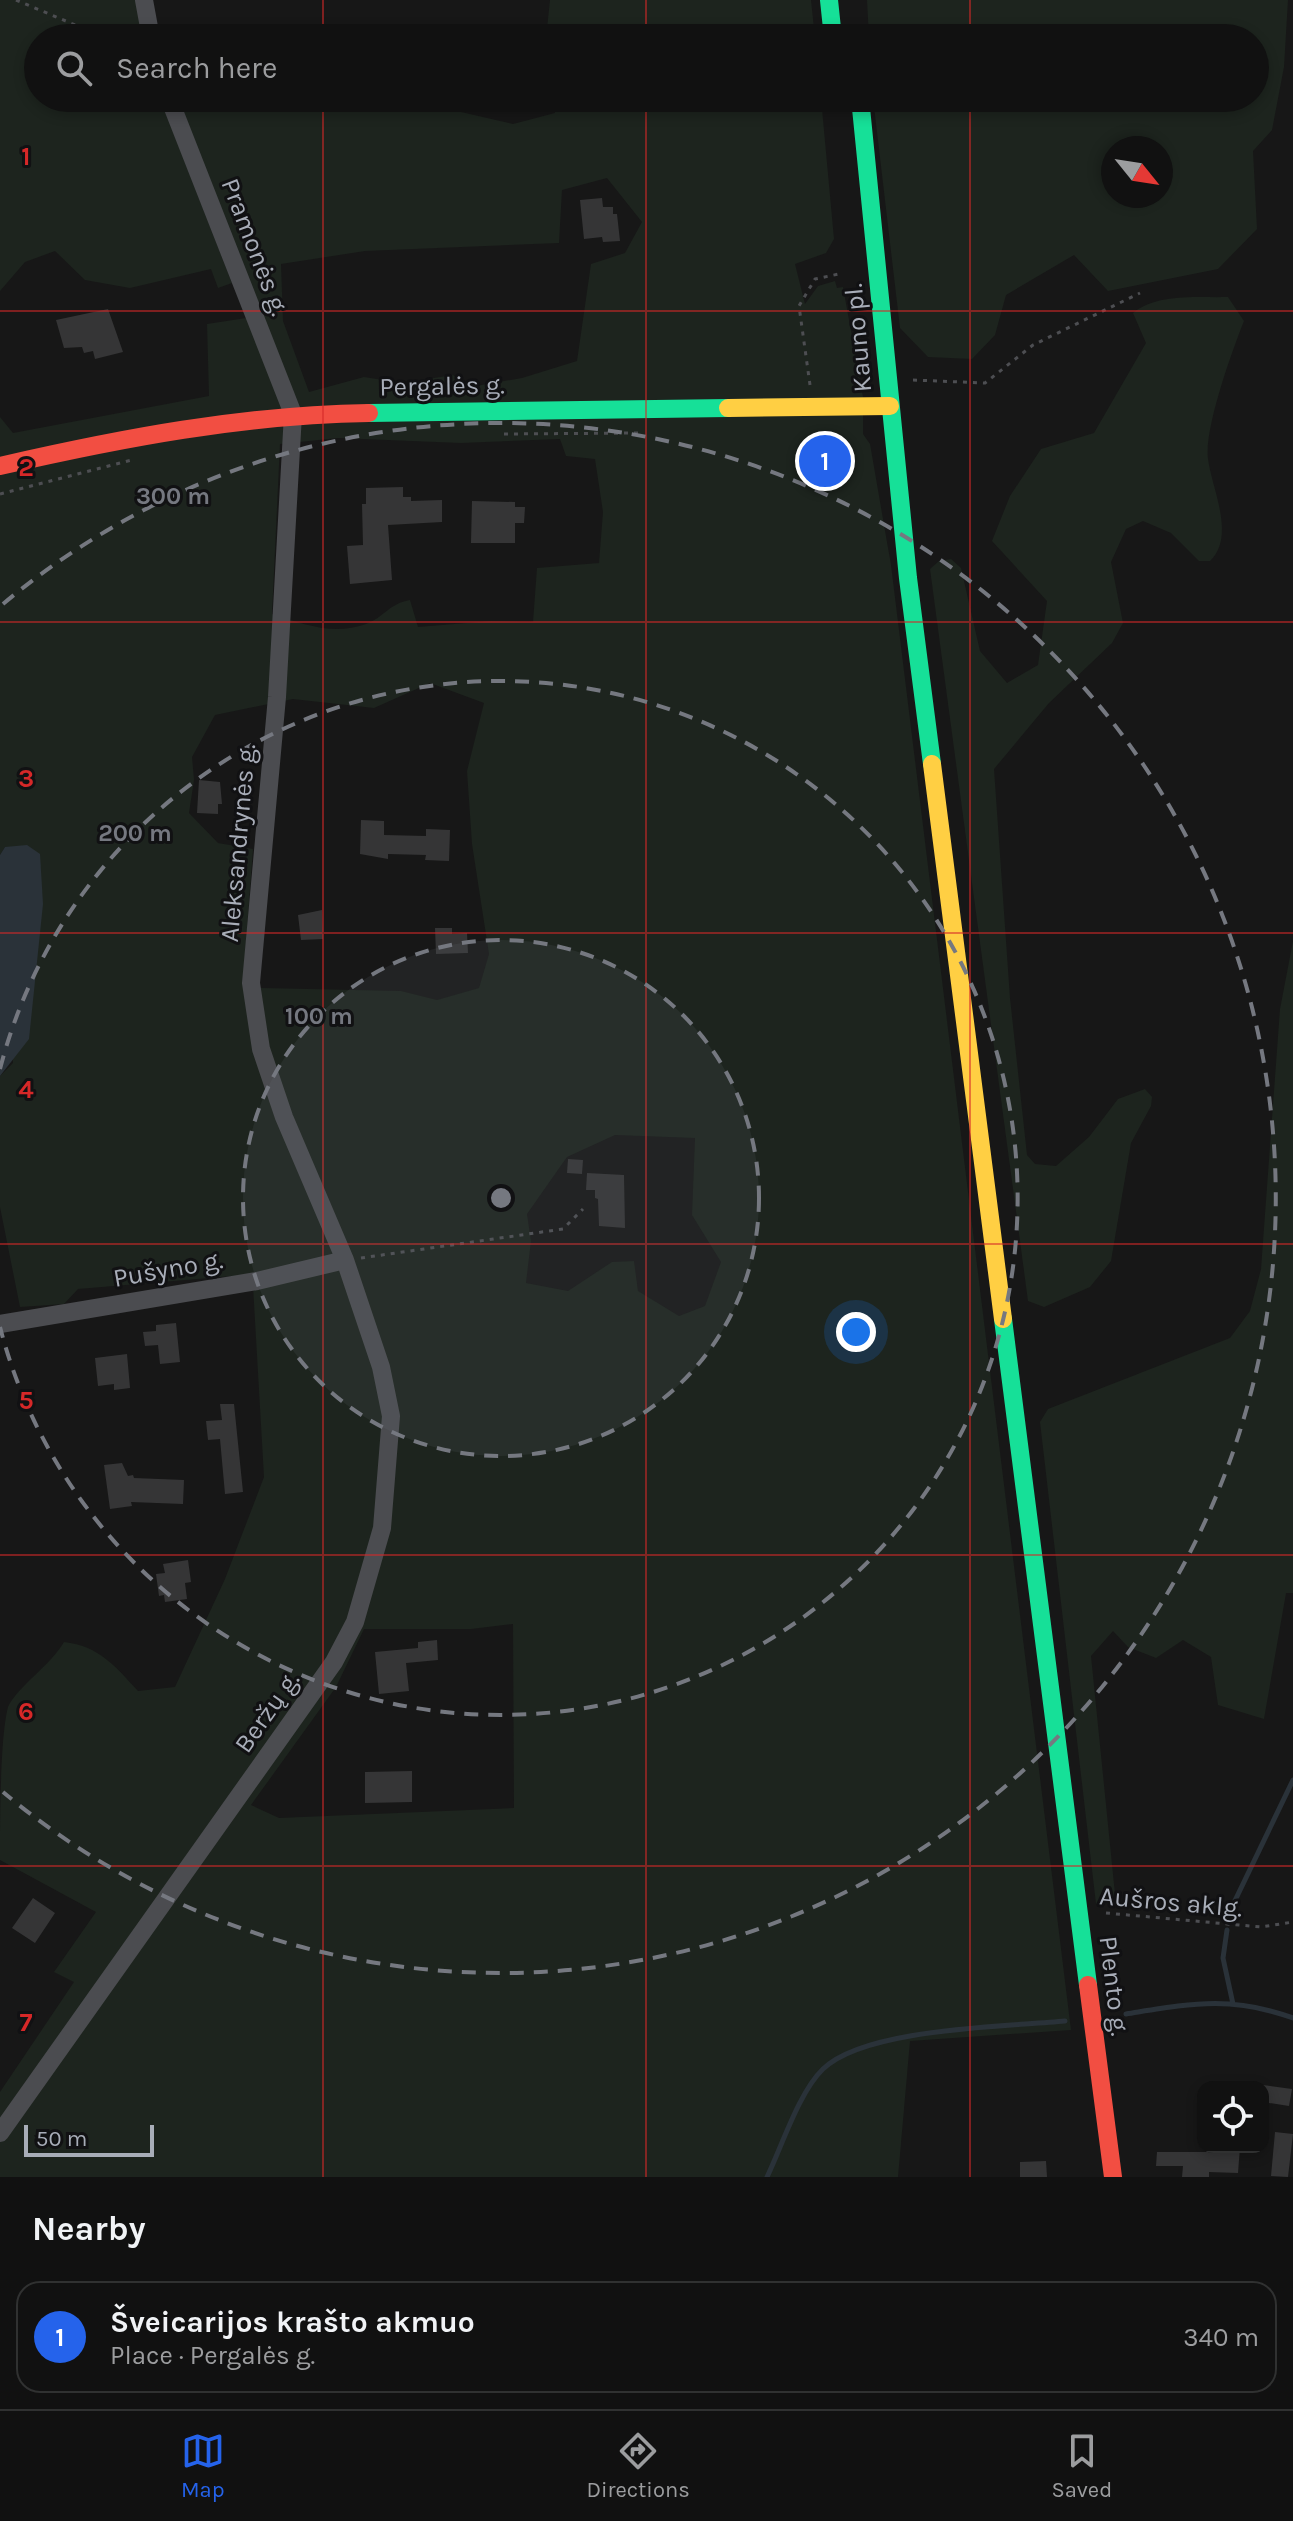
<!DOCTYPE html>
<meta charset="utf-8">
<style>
:root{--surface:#111;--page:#1e1f1f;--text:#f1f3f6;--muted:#9c9d9f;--line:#303131;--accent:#2563eb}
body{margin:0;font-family:Karla,sans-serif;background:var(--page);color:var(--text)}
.controls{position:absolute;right:24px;bottom:24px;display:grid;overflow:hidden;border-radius:16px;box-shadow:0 4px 12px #0003}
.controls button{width:72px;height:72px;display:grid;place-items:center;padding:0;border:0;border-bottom:2px solid var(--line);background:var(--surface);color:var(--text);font:40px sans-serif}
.compass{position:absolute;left:1101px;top:136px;width:72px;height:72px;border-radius:50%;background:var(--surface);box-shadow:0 4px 12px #0003;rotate:120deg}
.scale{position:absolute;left:24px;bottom:20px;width:130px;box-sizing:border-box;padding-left:8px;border:4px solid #a8adb8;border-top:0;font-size:22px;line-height:28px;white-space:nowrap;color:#a8adb8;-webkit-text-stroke:6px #111113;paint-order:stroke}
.you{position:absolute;left:856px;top:1332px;width:28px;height:28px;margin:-20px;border:6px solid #fff;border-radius:50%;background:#1a73e8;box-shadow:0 0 0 12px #1a73e833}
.badge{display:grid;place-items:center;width:52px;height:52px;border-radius:50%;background:var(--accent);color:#fff;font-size:26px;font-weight:700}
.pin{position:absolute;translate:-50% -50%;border:4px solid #fff;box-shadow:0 2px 8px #0006}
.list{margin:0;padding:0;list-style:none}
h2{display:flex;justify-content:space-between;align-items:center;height:104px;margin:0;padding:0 32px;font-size:34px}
h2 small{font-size:26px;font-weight:400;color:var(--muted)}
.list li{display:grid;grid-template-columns:52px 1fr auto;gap:24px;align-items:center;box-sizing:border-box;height:112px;margin:0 16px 16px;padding:0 16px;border:2px solid var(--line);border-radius:24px}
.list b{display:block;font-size:30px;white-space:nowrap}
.list p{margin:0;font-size:26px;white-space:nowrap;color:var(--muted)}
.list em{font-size:26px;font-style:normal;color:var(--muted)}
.icon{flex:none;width:44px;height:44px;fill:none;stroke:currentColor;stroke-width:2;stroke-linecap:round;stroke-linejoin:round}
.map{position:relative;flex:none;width:1293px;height:2177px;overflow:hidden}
.search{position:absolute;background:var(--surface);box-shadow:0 4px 12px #0003;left:24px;right:24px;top:24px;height:88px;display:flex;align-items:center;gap:20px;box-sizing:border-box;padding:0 28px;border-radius:44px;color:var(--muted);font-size:30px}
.sheet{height:232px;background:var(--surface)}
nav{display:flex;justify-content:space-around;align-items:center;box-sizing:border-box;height:112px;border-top:2px solid var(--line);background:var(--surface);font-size:22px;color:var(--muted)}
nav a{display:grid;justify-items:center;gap:4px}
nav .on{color:var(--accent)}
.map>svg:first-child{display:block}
.green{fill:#1d241e;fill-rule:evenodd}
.water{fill:#2a3239}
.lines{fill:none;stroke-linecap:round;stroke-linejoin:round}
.stream{stroke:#2a3239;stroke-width:5}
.building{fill:#353536}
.path{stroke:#4d4e52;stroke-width:3;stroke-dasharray:4 6;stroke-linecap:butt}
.street{stroke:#4b4c50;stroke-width:18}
.fast{stroke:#16e098;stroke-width:18}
.slow{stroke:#ffcf43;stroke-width:18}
.jam{stroke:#f24e42;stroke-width:18}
.grid{fill:none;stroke:#d62828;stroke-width:2;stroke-opacity:0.55}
.ring{fill:none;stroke:#757880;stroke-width:4;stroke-dasharray:14 10}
.labels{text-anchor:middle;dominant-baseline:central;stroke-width:6;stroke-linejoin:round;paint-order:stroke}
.street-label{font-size:26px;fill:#a8adb8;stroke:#111113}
.grid-label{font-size:26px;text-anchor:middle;font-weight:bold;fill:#d62828;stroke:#111113;stroke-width:6;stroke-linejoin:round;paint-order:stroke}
.centre{fill:#757880;stroke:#111113;stroke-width:4}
.ring-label{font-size:24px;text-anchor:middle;font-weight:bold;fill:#757880;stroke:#111113;stroke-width:6;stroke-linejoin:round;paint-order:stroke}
</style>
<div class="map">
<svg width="1293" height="2177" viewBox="0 0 1293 2177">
<rect width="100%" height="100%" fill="#171717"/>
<!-- green -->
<path class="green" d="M 0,0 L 137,0 L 143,38 L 38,38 L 38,98 L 160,98 L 232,283 L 218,288 L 211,269 L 130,288 L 85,280 L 55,251 L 25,262 L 0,291 Z
M 550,0 L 811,0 L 815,38 L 546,38 Z
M 867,0 L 1288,0 L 1284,67 L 1272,130 L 1253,151 L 1257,229 L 1218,269 L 1108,291 L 1074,255 L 1006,295 L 995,335 L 972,359 L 928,357 L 900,328 L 873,98 L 1255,98 L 1255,38 L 869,38 ZM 1113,148 L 1161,148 L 1161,196 L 1113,196 Z
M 315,98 L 400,98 L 513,124 L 555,113 L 553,98 L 821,98 L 834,239 L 826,253 L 795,264 L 805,304 L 818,286 L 835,281 L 837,288 L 843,287 L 863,397 L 863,434 L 870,444 L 891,565 L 1071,2030 L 910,2041 L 898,2177 L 0,2177 L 0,2092 L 74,1982 L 54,1972 L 96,1912 L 0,1860 C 0,1822 0,1738 8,1707 C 17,1687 50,1666 64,1642 C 99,1646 115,1666 138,1691 L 175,1687 L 225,1579 L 264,1477 L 253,1286 L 233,1276 L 78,1289 L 64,1304 L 20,1307 L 0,1207 L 0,1076 L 13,1063 L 5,847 L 0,855 L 0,417 L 13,433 L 209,396 L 207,324 L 260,316 L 181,107 ZM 607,178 L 642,222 L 625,253 L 591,264 L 577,361 L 522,378 L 470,387 L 453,375 L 402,383 L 364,377 L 309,392 L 283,321 L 281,264 L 365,251 L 559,243 L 562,190 ZM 338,438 L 461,443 L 560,439 L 566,456 L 595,459 L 603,512 L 599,563 L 537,568 L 533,622 L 491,621 L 418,627 L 410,600 C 390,603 383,618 366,624 C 333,636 303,624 272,614 L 280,444 ZM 430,683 L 484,703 L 467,771 L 472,844 L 489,954 L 479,988 L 437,1000 L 401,991 L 262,988 L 243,982 L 253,849 L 218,843 L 189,813 L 194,780 L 192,757 L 215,715 L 293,699 L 374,708 ZM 615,1135 L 695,1138 L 692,1215 L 721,1262 L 705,1306 L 679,1316 L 638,1291 L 634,1261 L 612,1262 L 568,1291 L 526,1283 L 531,1241 L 527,1214 L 567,1157 ZM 513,1624 L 514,1808 L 279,1818 L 251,1805 L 336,1687 L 364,1629 L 471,1629 Z
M 1228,297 L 1244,321 C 1232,351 1204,429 1208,459 C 1212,489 1236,536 1210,561 L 1199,561 L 1171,533 L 1143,521 L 1126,529 L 1111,562 L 1123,623 L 1112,643 L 1049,703 L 994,769 L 1010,998 L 1027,1155 L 1035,1164 L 1056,1166 L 1089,1137 L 1118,1099 L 1145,1089 L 1152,1097 L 1151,1106 L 1131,1143 L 1111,1261 L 1090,1287 L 1044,1307 L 1028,1301 L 930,569 L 939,561 L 951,559 L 961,568 L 980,651 L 1007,683 L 1038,665 L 1047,601 L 992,541 L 1010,496 L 1041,449 L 1094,433 L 1146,343 L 1133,313 C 1158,293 1197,298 1228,297 Z
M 1293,941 L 1293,1593 L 1286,1593 L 1264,1719 L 1218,1705 L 1211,1657 L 1183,1640 L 1156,1658 L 1128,1647 L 1113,1631 L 1091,1656 L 1116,1904 L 1096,1904 L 1040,1422 L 1048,1409 L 1230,1338 L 1250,1311 L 1261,1269 L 1280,1009 Z"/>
<!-- water -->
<path class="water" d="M 27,845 L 40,854 L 43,904 L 29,1039 L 0,1076 L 0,855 L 5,847 Z"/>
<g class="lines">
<!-- stream -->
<path class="stream" d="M 1229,1913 L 1293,1780
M 1227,1930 L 1223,1958 L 1233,2004
M 1126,2014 C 1189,2004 1230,1995 1293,2018
M 767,2177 C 782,2146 799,2092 823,2069 C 865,2028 1004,2027 1065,2021"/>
</g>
<!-- building -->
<path class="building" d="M 602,198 L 603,207 L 613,207 L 613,214 L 617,214 L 620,241 L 603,242 L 602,237 L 584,239 L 580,200 Z
M 108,309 L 123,352 L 95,359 L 93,351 L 84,353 L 82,347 L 64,348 L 56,320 Z
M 403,487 L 403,497 L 411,497 L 411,501 L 442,500 L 442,522 L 388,525 L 392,580 L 350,584 L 347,546 L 363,545 L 362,504 L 366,504 L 366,488 Z
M 472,501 L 515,502 L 515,507 L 525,507 L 524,523 L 515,523 L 515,543 L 471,543 Z
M 199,780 L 220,782 L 222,804 L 218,804 L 218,814 L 197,813 Z
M 361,820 L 384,821 L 384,835 L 426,836 L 426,829 L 450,830 L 449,861 L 425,860 L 426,855 L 388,854 L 388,859 L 360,854 Z
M 322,910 L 323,939 L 301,940 L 298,915 Z
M 435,928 L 452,928 L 452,934 L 467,933 L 468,953 L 436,954 Z
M 568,1159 L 583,1160 L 582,1174 L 567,1173 Z
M 587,1173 L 624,1175 L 625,1228 L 599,1226 L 598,1199 L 595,1198 L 595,1190 L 586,1190 Z
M 176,1323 L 180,1362 L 160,1364 L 158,1345 L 145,1346 L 143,1332 L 156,1331 L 156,1325 Z
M 127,1354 L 130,1388 L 114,1390 L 114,1384 L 98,1386 L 95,1358 Z
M 220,1404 L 234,1404 L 243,1492 L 225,1494 L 220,1439 L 208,1440 L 206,1421 L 222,1420 Z
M 122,1463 L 128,1476 L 133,1475 L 134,1478 L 184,1480 L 183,1504 L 131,1502 L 132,1506 L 110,1509 L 104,1465 Z
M 188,1560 L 191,1582 L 185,1583 L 187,1599 L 165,1602 L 164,1595 L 159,1596 L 156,1574 L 165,1573 L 163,1564 Z
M 437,1640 L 438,1660 L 406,1663 L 409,1691 L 379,1694 L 375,1652 L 418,1648 L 418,1642 Z
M 412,1771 L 412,1802 L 365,1803 L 365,1772 Z
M 33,1898 L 55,1913 L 35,1943 L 12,1928 Z
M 1263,2085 L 1292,2089 L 1289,2106 L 1263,2102 Z
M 1275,2132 L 1293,2134 L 1288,2177 L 1271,2176 Z
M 1218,2147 L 1240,2147 L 1238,2173 L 1209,2172 L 1209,2177 L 1182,2177 L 1183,2166 L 1156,2166 L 1157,2152 L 1218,2152 Z
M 1046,2161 L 1047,2177 L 1020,2177 L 1020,2162 Z"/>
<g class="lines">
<!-- path -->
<path class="path" d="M 16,0 L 106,38
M 913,380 L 985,383 L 1033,345 L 1140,293
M 810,385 L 799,306 L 815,279 L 839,274
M 504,434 L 640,433
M 0,494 L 132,460
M 361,1258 L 563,1229 L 583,1209
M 1106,1913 L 1261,1927 L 1293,1922"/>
<!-- street -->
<path class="street" d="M 144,0 L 151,38
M 0,1324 L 257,1281 L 345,1260
M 0,2133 L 334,1662 L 355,1622 L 382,1528 L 391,1416 L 381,1367 L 345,1260 L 284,1117 L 261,1049 L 251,983 L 277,697 L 293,414 L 169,98"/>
<!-- fast -->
<path class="fast" d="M 829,0 L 833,38
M 860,98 L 908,578 L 932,764
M 369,413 L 728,408
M 1003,1319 L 1088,1985"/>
<!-- slow -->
<path class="slow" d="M 728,408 L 890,406
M 932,764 L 1003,1319"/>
<!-- jam -->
<path class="jam" d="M 0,466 C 122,438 243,415 369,413
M 1088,1985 L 1113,2177"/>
</g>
<!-- grid -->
<path class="grid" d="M 323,0 L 323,38M 646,0 L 646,38M 970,0 L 970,38M 323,98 L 323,2177M 646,98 L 646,2177M 970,98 L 970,2177M 0,311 L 1293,311M 0,622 L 1293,622M 0,933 L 1293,933M 0,1244 L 1293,1244M 0,1555 L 1293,1555M 0,1866 L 1293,1866"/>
<!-- distance rings -->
<circle cx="501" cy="1198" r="258" fill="#757880" fill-opacity=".12"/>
<g class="ring">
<circle cx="501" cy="1198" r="258"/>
<path d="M0 1069A517 517 0 1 1 0 1327"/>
<path d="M3 604A775 775 0 1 1 3 1792"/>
</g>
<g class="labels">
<!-- street labels -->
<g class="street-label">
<text transform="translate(255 247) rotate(69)">Pramonės g.</text>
<text transform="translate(858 338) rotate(-95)">Kauno pl.</text>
<text transform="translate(442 386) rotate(-1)">Pergalės g.</text>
<text transform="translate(238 843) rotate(-85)">Aleksandrynės g.</text>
<text transform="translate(168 1269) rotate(-10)">Pušyno g.</text>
<text transform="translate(267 1712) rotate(-55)">Beržų g.</text>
<text transform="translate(1171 1902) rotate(5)">Aušros aklg.</text>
<text transform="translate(1114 1986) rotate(83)">Plento g.</text>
</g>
</g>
<g class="grid-label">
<text x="26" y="165">1</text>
<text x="26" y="476">2</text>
<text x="26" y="787">3</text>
<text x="26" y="1098">4</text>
<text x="26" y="1409">5</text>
<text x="26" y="1720">6</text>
<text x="26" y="2031">7</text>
</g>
<circle cx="501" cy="1198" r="12" class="centre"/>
<g class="ring-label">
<text x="173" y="504">300 m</text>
<text x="135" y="841">200 m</text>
<text x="319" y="1024">100 m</text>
</g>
</svg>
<div class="controls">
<button><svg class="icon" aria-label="locate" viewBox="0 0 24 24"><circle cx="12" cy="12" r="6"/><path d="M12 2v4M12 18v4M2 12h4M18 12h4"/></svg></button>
</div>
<svg class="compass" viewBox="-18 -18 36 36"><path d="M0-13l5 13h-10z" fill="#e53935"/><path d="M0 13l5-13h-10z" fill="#9c9d9f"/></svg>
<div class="scale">50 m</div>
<div class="you"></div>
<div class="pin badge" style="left:825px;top:461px">1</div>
<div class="search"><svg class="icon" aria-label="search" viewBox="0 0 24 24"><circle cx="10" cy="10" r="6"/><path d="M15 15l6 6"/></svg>Search here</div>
</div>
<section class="sheet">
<h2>Nearby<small></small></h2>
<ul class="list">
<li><span class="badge">1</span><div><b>Šveicarijos krašto akmuo</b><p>Place · Pergalės g.</p></div><em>340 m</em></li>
</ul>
</section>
<nav>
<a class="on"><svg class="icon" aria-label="map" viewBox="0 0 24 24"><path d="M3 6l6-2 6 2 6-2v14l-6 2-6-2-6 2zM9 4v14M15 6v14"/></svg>Map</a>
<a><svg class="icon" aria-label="directions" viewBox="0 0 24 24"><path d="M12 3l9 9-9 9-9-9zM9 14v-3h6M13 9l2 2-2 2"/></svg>Directions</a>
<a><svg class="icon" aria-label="saved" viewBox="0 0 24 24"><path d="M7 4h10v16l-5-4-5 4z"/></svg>Saved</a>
</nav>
